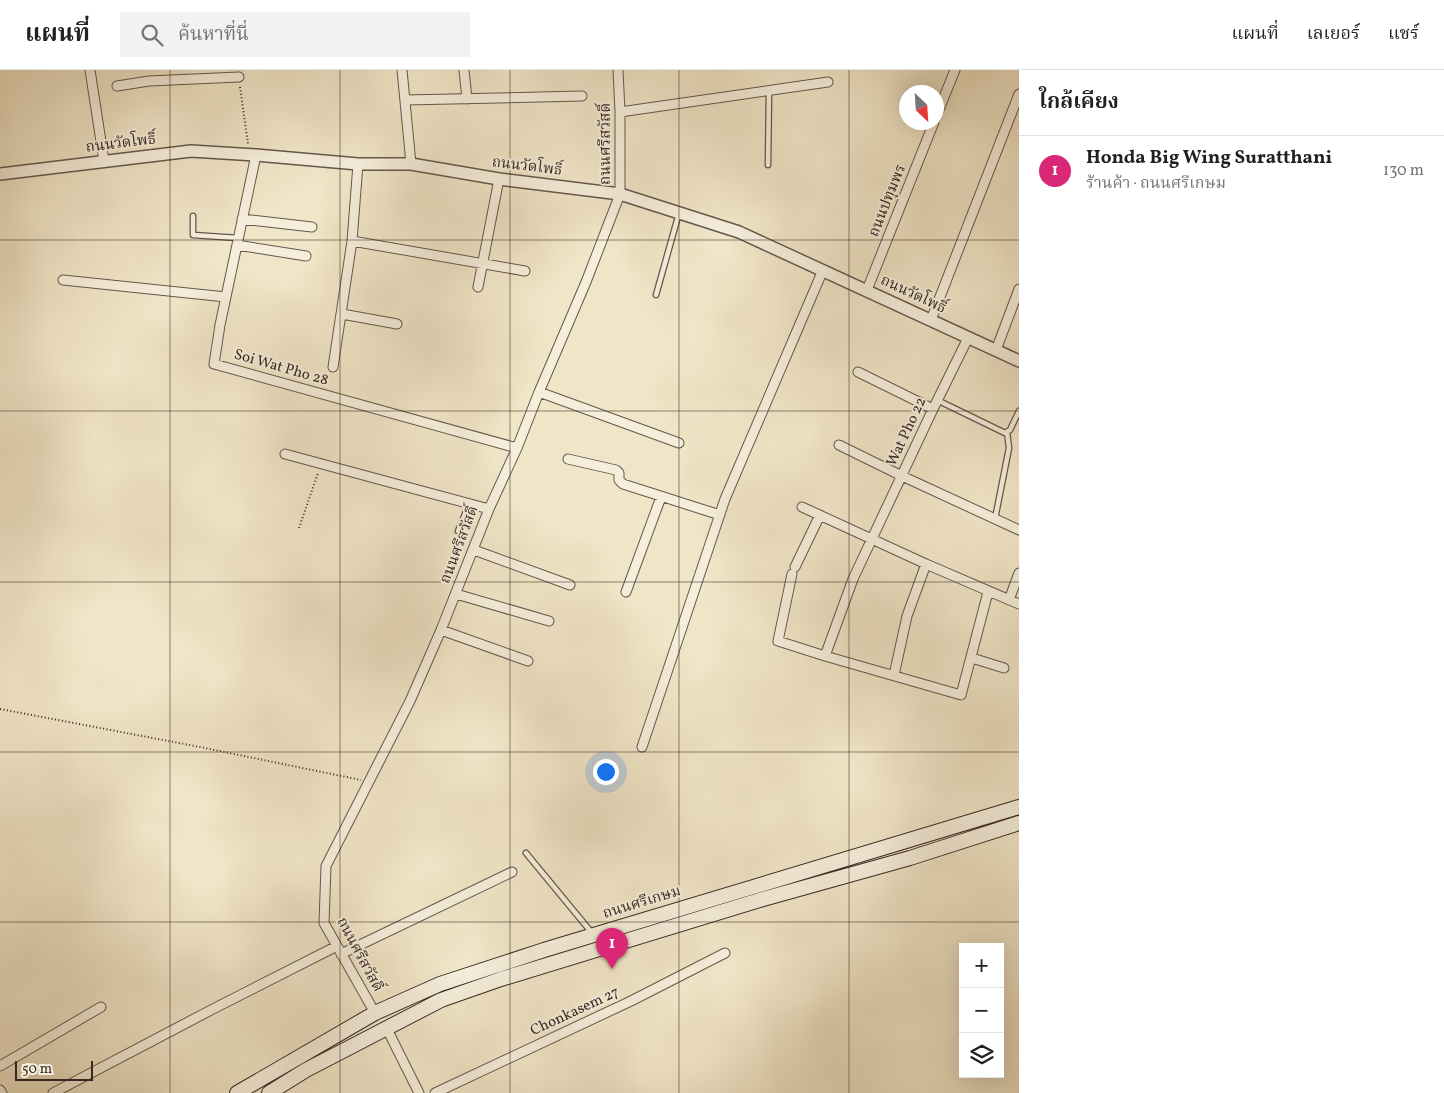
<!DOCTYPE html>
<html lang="th">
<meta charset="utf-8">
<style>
:root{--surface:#fff;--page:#f2f2f2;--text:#202124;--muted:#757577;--line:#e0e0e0;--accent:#db2777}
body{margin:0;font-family:Vollkorn,"Noto Serif Thai",serif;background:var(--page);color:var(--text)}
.controls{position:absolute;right:15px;bottom:15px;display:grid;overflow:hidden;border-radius:0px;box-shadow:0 5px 20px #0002}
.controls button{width:45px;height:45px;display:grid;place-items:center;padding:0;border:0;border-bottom:1px solid var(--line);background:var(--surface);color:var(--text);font:25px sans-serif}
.compass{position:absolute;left:899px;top:15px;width:45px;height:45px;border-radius:50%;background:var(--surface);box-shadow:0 5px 20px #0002;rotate:155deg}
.scale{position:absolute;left:15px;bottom:12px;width:78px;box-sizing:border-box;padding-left:5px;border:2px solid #372823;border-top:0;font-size:14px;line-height:18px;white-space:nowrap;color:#372823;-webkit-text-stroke:4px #f5eedb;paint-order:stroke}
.you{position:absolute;left:605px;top:701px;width:18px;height:18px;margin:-12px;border:4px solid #fff;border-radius:50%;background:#1a73e8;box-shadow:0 0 0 8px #1a73e833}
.badge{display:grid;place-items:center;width:32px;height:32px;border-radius:50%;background:var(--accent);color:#fff;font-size:16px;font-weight:700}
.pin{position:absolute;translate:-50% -41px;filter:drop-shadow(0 1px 2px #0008)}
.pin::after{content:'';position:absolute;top:26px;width:18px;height:15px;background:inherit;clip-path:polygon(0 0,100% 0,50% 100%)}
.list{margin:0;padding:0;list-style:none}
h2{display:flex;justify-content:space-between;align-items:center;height:65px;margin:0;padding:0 20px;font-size:21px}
h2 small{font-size:16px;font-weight:400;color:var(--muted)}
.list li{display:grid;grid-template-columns:32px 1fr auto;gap:15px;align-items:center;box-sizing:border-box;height:70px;padding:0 20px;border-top:1px solid var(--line)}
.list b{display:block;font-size:19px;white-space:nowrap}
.list p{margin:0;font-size:16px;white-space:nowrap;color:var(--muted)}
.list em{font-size:16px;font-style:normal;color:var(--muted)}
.icon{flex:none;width:28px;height:28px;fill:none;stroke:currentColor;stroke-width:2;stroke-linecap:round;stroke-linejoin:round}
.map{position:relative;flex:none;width:1019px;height:1023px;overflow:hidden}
header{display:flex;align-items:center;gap:30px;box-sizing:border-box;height:70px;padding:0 25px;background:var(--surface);border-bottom:1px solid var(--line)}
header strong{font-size:24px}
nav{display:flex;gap:28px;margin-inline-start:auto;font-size:18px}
.search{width:350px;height:45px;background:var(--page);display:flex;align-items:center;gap:12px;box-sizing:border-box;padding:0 18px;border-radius:0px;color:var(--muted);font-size:19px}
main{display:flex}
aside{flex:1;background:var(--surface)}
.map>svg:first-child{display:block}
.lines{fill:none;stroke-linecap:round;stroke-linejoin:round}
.service-casing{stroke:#65574c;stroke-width:7}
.minor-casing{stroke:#65574c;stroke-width:11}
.tertiary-casing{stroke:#65574c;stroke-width:14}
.secondary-casing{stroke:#372823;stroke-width:16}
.path{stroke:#372823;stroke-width:2;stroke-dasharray:1 2.5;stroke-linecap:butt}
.service{stroke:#f5eedb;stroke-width:4.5}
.minor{stroke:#f5eedb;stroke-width:9}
.tertiary{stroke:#f5eedb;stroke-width:11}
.secondary{stroke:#f5eedb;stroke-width:14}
.grid{fill:none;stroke:#372823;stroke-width:1;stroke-opacity:0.55}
.labels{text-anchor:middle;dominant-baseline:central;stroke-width:4;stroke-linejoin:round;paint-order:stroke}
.street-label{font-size:15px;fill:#372823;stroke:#f5eedb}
</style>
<header>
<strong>แผนที่</strong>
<div class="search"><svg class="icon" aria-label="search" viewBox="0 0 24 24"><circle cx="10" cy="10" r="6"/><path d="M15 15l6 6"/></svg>ค้นหาที่นี่</div>
<nav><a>แผนที่</a><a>เลเยอร์</a><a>แชร์</a></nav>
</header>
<main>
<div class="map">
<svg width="1019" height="1023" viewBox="0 0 1019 1023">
<rect width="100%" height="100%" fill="#f0e5c7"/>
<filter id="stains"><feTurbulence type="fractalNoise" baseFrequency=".004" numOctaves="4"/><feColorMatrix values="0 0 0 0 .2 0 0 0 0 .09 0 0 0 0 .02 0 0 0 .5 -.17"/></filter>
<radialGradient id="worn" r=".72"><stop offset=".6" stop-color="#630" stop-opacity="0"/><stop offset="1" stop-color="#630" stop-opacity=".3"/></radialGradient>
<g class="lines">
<!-- service casing -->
<g class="service-casing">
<path id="service" d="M 768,95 L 769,20
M 193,146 L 193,165 L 238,168
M 656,225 L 679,143
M 937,330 L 1005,363 L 1010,360 L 1019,341
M 995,449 L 1009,378 L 1007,362
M 458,461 L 469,434
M 526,783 L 592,863"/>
</g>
<!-- minor casing -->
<g class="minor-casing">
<path id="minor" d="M 90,0 L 104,91
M 402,0 L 411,94
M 464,0 L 467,29
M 117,16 L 149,11 L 239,7
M 405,30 L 582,26
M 620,42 L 828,12
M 936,47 L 955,0
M 256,85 L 220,255 L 214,294 L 517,378
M 242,149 L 312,157
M 352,171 L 525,201
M 237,175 L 306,186
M 63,210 L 226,227
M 478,217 L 499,109
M 867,220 L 934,52
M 342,244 L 397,254
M 931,250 L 1019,24
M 968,268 L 933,339 L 853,509 L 825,586 L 961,625 L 988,522
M 996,280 L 1019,219
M 333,297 L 352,171 L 358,94
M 858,302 L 933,339
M 539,322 L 679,373
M 839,375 L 902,406 L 1019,460
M 285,384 L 489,439
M 568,389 L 616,400 L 619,403 L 619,410 L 623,414 L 720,445
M 802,437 L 926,494 L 1019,534
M 474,480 L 570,515
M 795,497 L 820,445
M 792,504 L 778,571 L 825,586
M 626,522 L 661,427
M 456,524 L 549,551
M 1009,530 L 1019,503
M 441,560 L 528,591
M 972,588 L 1004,598
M 894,605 L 907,546 L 926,494
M 642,677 L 725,429 L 823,200
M 341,884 L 512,802
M 375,943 L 324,853 L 326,796 L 410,631 L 441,560 L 489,439 L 517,378 L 539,322 L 586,212 L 620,124 L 620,42 L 618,0
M 386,957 L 419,1023
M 0,996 L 101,937
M 0,1020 L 2,1023
M 53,1023 L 211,940 L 337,876
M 435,1023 L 631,931 L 725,883"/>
</g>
<!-- tertiary casing -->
<g class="tertiary-casing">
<path id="tertiary" d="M 0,104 L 191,81 L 256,85 L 358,94 L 411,94 L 499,109 L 620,124 L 739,162 L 1019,291"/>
</g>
<!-- secondary casing -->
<g class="secondary-casing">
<path id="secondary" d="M 237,1023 L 375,943 L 440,914 L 544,880 L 1019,737
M 269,1023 L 306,1000 L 441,930 L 501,909 L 763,829 L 910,788 L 1019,753"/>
</g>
<!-- path -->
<path class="path" d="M 240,17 L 248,74
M 299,458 L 318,403
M 0,639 L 200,677 L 361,710"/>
<!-- service -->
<use href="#service" class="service"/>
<!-- minor -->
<use href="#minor" class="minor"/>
<!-- tertiary -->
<use href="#tertiary" class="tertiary"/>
<!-- secondary -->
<use href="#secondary" class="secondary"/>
</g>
<!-- grid -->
<path class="grid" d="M 170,0 L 170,1023M 340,0 L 340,1023M 510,0 L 510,1023M 679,0 L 679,1023M 849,0 L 849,1023M 0,170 L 1019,170M 0,341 L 1019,341M 0,512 L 1019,512M 0,682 L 1019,682M 0,852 L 1019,852"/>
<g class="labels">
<!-- street labels -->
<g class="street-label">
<text transform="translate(121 74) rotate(-7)">ถนนวัดโพธิ์</text>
<text transform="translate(606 74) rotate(-90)">ถนนศรีสวัสดิ์</text>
<text transform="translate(527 97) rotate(7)">ถนนวัดโพธิ์</text>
<text transform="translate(888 131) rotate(-68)">ถนนปทุมพร</text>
<text transform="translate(913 225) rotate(25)">ถนนวัดโพธิ์</text>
<text transform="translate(281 298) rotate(16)">Soi Wat Pho 28</text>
<text transform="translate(907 362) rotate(-65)">Wat Pho 22</text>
<text transform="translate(460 475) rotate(-69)">ถนนศรีสวัสดิ์</text>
<text transform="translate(642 833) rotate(-17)">ถนนศรีเกษม</text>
<text transform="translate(359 885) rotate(62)">ถนนศรีสวัสดิ์</text>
<text transform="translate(575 942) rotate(-25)">Chonkasem 27</text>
</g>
</g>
<rect width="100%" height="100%" filter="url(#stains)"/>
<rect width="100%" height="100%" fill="url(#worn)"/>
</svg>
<div class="controls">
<button>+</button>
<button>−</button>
<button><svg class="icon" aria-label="layers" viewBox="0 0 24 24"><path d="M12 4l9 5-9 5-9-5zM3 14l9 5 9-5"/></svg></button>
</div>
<svg class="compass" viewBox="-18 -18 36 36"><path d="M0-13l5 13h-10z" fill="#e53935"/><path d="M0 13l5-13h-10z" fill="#757577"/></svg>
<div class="scale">50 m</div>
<div class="you"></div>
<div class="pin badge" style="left:612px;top:899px">1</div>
</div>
<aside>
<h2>ใกล้เคียง<small></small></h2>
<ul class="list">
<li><span class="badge">1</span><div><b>Honda Big Wing Suratthani</b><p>ร้านค้า · ถนนศรีเกษม</p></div><em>130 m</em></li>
</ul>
</aside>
</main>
